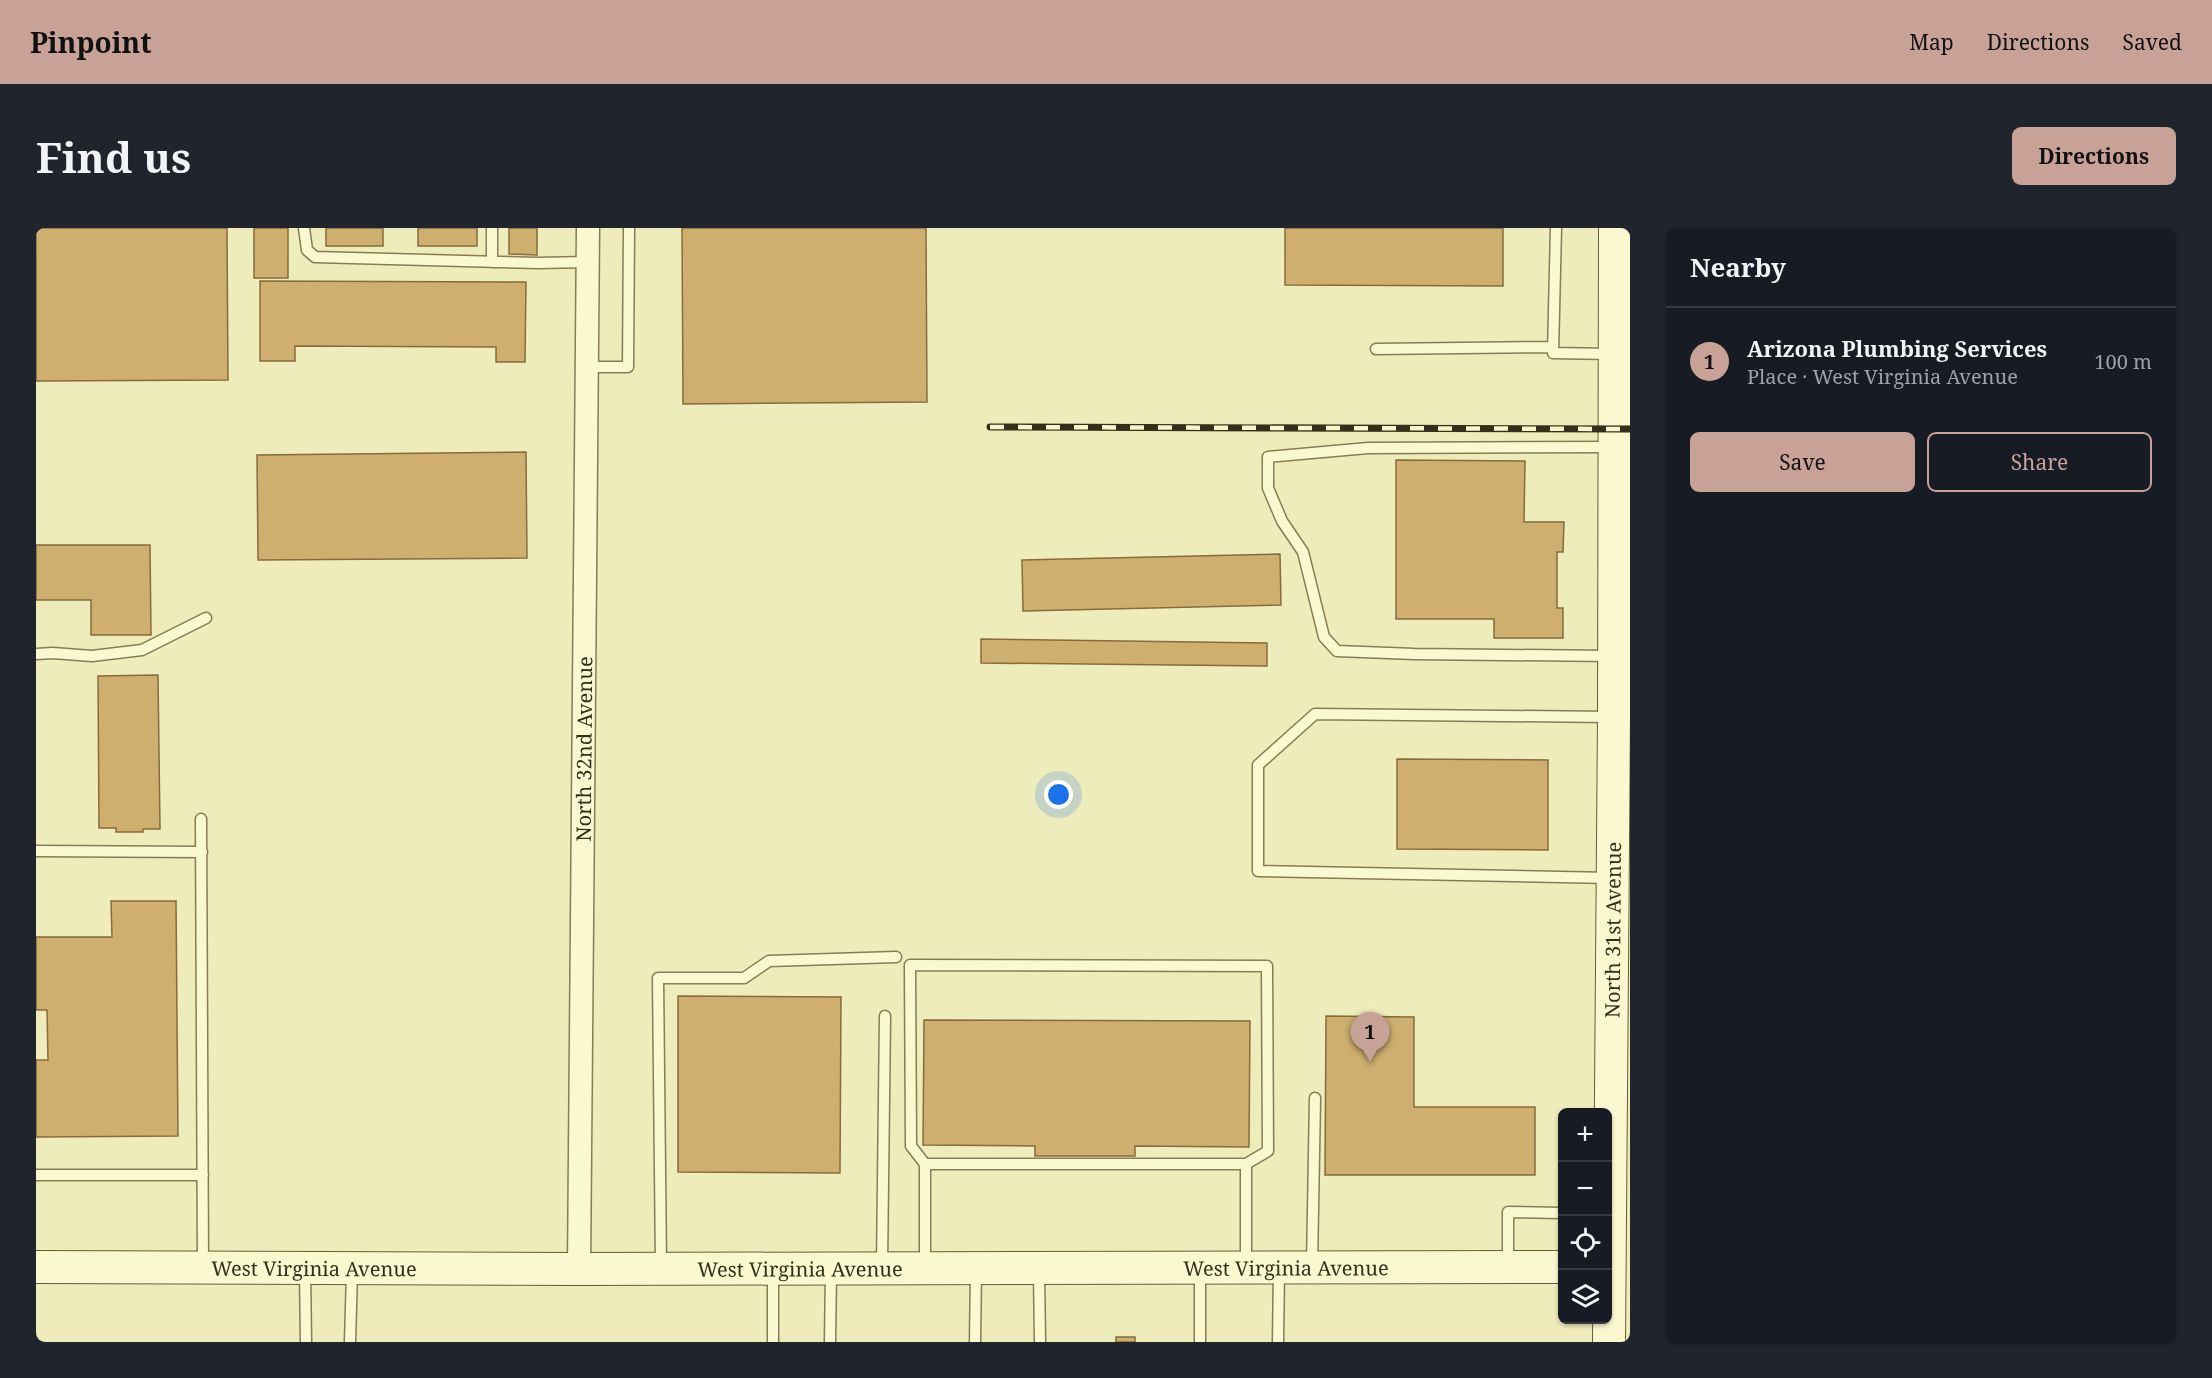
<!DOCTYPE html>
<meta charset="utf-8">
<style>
:root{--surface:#171b24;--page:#20242c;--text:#f1f3f6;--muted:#9ea1a6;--line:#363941;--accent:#c8a297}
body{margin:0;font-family:"Noto Serif",serif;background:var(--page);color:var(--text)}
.controls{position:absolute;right:18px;bottom:18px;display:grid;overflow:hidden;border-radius:9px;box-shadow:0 2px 4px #0004}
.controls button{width:54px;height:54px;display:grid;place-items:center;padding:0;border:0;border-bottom:2px solid var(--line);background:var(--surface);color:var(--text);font:30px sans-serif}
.you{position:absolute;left:1023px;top:567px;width:21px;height:21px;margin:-15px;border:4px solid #fff;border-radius:50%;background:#1a73e8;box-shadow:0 0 0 9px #1a73e833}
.badge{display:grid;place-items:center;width:39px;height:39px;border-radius:50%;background:var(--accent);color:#111;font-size:20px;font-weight:700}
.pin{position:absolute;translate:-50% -50px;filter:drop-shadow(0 2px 3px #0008)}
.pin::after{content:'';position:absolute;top:32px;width:21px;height:18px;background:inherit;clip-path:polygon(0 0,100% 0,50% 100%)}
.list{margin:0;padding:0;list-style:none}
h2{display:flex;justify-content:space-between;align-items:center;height:78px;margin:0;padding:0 24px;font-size:26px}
h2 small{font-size:20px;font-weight:400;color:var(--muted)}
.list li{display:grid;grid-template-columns:39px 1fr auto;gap:18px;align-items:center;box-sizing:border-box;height:108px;padding:0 24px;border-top:2px solid var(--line)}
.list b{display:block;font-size:22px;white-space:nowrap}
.list p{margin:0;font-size:20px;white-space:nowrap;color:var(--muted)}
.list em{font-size:20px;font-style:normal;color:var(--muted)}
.actions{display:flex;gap:12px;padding:18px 24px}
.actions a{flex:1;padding:14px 0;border:2px solid var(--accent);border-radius:9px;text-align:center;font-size:21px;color:var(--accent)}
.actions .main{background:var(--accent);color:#111}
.icon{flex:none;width:33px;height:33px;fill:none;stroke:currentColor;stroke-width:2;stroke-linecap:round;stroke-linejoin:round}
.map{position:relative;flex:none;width:1594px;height:1114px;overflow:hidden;border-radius:9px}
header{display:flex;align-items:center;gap:36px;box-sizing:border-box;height:84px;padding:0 30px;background:var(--accent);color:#111}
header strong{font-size:28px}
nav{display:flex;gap:33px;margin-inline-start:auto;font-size:21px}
.intro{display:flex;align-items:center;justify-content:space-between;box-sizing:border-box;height:144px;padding:0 36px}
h1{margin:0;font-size:42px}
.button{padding:15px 27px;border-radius:9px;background:var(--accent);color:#111;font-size:21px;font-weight:700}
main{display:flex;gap:36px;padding:0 36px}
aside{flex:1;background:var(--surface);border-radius:9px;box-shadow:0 2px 4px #0004}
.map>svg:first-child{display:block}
.building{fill:#ceaf70;stroke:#866c3a;stroke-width:1.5}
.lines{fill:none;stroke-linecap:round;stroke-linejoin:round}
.lane-casing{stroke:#867c55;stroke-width:13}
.street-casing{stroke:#867c55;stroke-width:25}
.secondary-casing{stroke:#685c39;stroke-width:34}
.lane{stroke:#faf8cf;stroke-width:10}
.street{stroke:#faf8cf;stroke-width:22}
.secondary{stroke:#faf8cf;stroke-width:32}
.rail-casing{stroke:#352e1a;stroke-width:7}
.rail{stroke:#f6f5cb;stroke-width:4.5;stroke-dasharray:14;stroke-linecap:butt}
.labels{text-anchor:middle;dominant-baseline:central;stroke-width:4.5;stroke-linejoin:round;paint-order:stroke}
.street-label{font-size:20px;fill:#352e1a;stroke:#f6f5cb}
</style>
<header>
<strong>Pinpoint</strong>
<nav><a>Map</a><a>Directions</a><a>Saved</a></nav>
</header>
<div class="intro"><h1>Find us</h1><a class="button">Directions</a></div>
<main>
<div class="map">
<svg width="1594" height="1114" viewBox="0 0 1594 1114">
<rect width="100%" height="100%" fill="#efecbc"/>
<!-- building -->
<path class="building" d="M 0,0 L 191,0 L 192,152 L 0,153 Z
M 218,0 L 252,0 L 252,50 L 218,50 Z
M 290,0 L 347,0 L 347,18 L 290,18 Z
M 382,0 L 441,0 L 441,18 L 382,18 Z
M 473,0 L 501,0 L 501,27 L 473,26 Z
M 646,0 L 890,0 L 891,174 L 647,176 Z
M 1249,0 L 1467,0 L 1467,58 L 1249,57 Z
M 224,53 L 490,54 L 489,134 L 460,134 L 460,119 L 259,118 L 259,133 L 224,133 Z
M 490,224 L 491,330 L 222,332 L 221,227 Z
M 1360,232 L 1489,233 L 1488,294 L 1528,294 L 1527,324 L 1521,324 L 1521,380 L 1527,380 L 1527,410 L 1458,410 L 1458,391 L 1360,391 Z
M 0,317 L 114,317 L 115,407 L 55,407 L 55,372 L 0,372 Z
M 1244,326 L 1245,377 L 987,383 L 986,332 Z
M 945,411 L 1231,415 L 1231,438 L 945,435 Z
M 122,447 L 124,601 L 107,601 L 107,604 L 80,604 L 80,600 L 63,600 L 62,448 Z
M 1361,531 L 1512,532 L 1512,622 L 1361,621 Z
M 75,673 L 140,673 L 142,908 L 0,909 L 0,832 L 12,832 L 11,782 L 0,782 L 0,709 L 76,709 Z
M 642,768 L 805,769 L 804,945 L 642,944 Z
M 1290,788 L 1378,789 L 1378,879 L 1499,879 L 1499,947 L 1289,947 Z
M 888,792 L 1214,793 L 1213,919 L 1099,918 L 1099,928 L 999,928 L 999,918 L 887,917 Z
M 1080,1109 L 1099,1109 L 1099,1114 L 1080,1114 Z"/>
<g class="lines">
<!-- lane casing -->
<g class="lane-casing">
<path id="lane" d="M 268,0 L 271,22 L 279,29 L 502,35 L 551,34
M 456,0 L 456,34
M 1520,0 L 1517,125 L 1577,126
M 1340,121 L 1517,119
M 551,139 L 592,139 L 593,0
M 1575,219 L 1332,220 L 1232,229 L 1232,260 L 1246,293 L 1267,324 L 1288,409 L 1301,423 L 1378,426 L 1575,428
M 0,426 L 17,425 L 56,428 L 106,422 L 170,390
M 165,591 L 167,1037
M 0,623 L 166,624
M 1574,650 L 1222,643 L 1222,537 L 1279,486 L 1575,489
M 889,936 L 875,918 L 874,737 L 1231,738 L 1232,923 L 1210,936
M 0,947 L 167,947
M 889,1036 L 889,936 L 1210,936 L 1210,1037
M 1472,1036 L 1472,984 L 1526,985
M 625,1037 L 622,750 L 708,750 L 733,733 L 860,729
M 846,1037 L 849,788
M 1276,1037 L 1279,870
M 737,1042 L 737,1114
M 1164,1042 L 1164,1114
M 269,1043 L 270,1114
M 1003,1044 L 1004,1114
M 314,1114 L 316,1044
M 794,1114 L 795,1044
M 939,1114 L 940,1042
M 1242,1114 L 1243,1042"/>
</g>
<!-- street casing -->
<g class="street-casing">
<g id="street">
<path id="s1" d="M 543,1041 L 552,0"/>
</g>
</g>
<!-- secondary casing -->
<g class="secondary-casing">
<g id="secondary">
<path id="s2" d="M 0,1039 L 543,1041 L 1526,1039"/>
<path id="s3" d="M 1573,1114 L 1578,489 L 1579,0"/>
</g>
</g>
<!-- lane -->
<use href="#lane" class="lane"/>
<!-- street -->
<use href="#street" class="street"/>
<!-- secondary -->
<use href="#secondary" class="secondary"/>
<!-- rail casing -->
<g class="rail-casing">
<path id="rail" d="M 954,199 L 1594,201"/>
</g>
<!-- rail -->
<use href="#rail" class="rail"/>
</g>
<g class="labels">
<!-- street labels -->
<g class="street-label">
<text stroke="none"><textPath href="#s1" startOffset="520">North 32nd Avenue</textPath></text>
<text stroke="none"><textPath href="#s3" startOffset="412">North 31st Avenue</textPath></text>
<text stroke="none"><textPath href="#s2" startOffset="278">West Virginia Avenue</textPath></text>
<text stroke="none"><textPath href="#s2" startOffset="1250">West Virginia Avenue</textPath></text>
<text stroke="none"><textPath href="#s2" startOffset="764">West Virginia Avenue</textPath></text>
</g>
</g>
</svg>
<div class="controls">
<button>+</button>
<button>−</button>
<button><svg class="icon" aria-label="locate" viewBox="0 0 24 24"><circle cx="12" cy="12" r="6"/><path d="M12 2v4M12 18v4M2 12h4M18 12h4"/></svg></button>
<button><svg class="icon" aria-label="layers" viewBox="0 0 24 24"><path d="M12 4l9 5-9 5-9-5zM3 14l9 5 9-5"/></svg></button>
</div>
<div class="you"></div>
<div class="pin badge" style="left:1334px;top:834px">1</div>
</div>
<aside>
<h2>Nearby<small></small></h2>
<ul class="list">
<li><span class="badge">1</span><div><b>Arizona Plumbing Services</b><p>Place · West Virginia Avenue</p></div><em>100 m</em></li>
</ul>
<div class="actions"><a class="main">Save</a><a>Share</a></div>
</aside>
</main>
